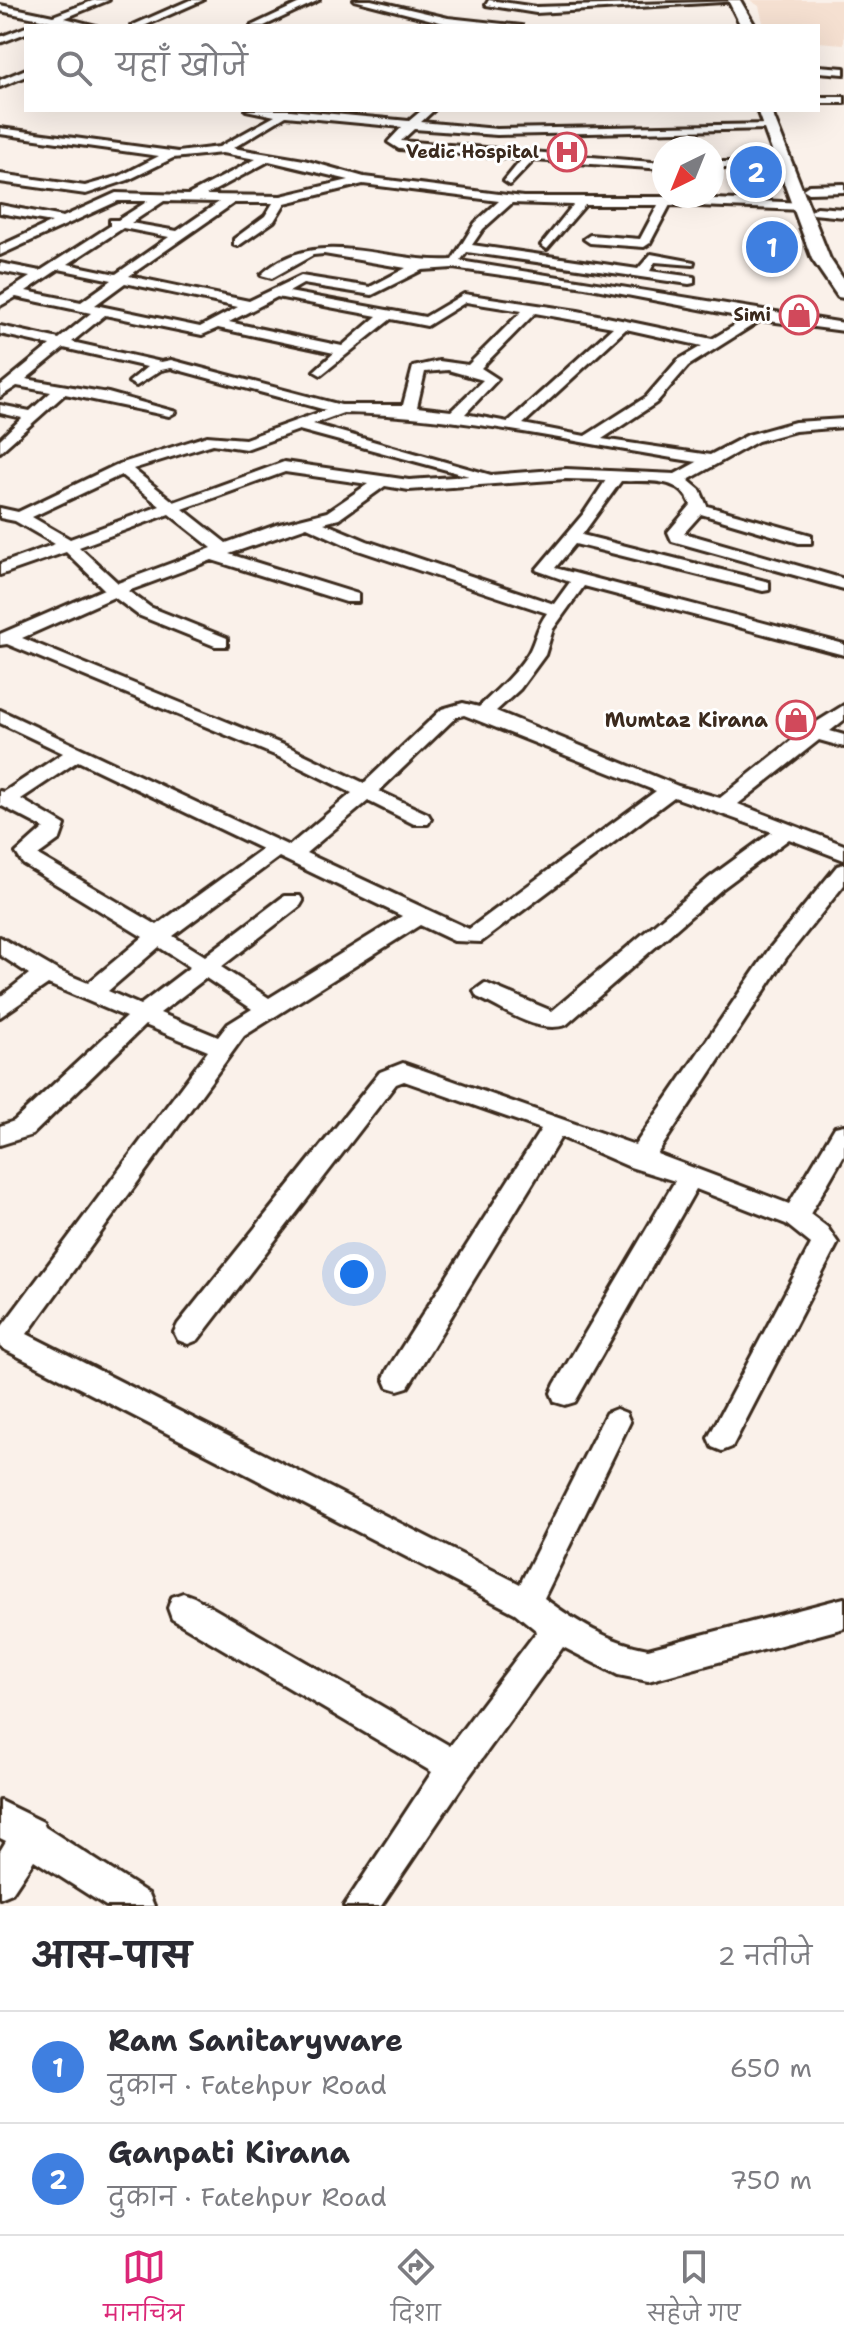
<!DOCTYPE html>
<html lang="hi">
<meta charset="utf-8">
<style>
:root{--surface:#fff;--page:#f7f7f7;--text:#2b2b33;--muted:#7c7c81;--line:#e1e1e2;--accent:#db2777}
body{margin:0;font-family:"Shantell Sans","Playpen Sans Deva",sans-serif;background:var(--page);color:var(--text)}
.compass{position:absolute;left:652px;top:136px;width:72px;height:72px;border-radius:50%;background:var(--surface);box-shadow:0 8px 32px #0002;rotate:223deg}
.you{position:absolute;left:354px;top:1274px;width:28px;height:28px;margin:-20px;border:6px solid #fff;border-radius:50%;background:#1a73e8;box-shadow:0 0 0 12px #1a73e833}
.badge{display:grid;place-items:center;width:52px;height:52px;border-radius:50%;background:var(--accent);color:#fff;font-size:26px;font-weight:700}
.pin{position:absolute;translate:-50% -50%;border:4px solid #fff;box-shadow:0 2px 8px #0006}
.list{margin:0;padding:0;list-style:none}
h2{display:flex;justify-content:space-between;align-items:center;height:104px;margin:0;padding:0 32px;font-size:34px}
h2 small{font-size:26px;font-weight:400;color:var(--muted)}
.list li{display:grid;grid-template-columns:52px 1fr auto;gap:24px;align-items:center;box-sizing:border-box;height:112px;padding:0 32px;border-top:2px solid var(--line)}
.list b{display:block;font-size:30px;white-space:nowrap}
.list p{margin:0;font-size:26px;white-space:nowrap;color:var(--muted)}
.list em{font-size:26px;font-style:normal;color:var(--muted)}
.icon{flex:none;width:44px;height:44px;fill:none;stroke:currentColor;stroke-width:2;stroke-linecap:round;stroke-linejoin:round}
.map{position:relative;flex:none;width:844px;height:1906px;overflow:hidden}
.search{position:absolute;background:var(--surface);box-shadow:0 8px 32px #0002;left:24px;right:24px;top:24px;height:88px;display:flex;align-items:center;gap:20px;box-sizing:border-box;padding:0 28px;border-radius:0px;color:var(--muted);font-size:30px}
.sheet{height:328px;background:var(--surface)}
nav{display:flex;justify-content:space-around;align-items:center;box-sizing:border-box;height:112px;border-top:2px solid var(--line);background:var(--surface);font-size:22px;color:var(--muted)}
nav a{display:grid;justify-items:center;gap:4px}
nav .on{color:var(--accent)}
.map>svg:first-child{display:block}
.built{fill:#f5e0d1}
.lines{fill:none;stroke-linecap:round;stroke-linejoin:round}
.street-casing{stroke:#3b2a1e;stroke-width:6}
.secondary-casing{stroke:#3b2a1e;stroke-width:6}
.street{fill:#fff;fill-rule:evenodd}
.secondary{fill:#fff;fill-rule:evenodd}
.labels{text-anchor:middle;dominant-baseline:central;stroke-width:6;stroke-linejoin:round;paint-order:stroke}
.far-poi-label{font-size:18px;font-weight:bold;fill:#3b2a1e;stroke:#fff;text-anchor:end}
.poi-label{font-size:20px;font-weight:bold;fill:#3b2a1e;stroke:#fff;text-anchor:end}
</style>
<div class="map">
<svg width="844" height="1906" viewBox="0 0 844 1906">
<rect width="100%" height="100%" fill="#faf1ea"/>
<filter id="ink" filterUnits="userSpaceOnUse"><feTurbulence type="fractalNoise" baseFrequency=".0125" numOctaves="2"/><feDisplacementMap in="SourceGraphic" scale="16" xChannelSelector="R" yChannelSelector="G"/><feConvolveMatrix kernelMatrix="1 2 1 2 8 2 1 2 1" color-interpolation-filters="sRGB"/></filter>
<g filter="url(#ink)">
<!-- built -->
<path class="built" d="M 750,0 L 844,0 L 844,44 L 818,42 L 818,26 L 764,26 L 759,6 Z"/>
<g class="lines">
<!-- street casing -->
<g class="street-casing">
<path id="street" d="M 95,0 L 109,0 L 65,18 L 96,26 L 76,26 L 0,11 L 0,5 L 53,16 Z
M 190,0 L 203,0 L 144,26 L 131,26 Z
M 306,0 L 319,0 L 264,26 L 251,26 Z
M 354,0 L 371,0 L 448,18 L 522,26 L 448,24 Z
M 489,0 L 536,7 L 740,1 L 536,13 L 486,5 Z
M 26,27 L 26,33 L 0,43 L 0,37 Z
M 818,66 L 844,68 L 844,74 L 818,72 Z
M 26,69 L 26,76 L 0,87 L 0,80 Z
M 818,97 L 844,97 L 844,103 L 818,103 Z
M 246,110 L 290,110 L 409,121 L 422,110 L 434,110 L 421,122 L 497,129 L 772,124 L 768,129 L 497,135 L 414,129 L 401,141 L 664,163 L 664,169 L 534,160 L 510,185 L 504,181 L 522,159 L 399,149 L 388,142 L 402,127 L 286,116 L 233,148 L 304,160 L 364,177 L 523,197 L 666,197 L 807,203 L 809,206 L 803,210 L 670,205 L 650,243 L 644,247 L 590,243 L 584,239 L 590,235 L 640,239 L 658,205 L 585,205 L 547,249 L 541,245 L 573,205 L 512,203 L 483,229 L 472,245 L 638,269 L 651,254 L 694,262 L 693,265 L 655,262 L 650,271 L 694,277 L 694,283 L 689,284 L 467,252 L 460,261 L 844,323 L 844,331 L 761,320 L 688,366 L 656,403 L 602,439 L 710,455 L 748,435 L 795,422 L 844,419 L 844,427 L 795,431 L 758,441 L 688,480 L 700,490 L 707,506 L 811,535 L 811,543 L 799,543 L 701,514 L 684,533 L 844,579 L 844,589 L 672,541 L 668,532 L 691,505 C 680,476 648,482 621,481 L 582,535 L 769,582 L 769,590 L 763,591 L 575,544 L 555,568 L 844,644 L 844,655 L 584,586 L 553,629 L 545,655 L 520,689 L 496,711 L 678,786 L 720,798 L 807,728 L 844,705 L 844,720 L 830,731 L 844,735 L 844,747 L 819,740 L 738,804 L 844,845 L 844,860 L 789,839 L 723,888 L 566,1025 C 536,1034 504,1009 477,997 L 474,991 L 485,983 L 552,1011 L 709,878 L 772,832 L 674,797 L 481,942 L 454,941 L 420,925 L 244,1036 L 27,1334 L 520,1584 L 606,1413 L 616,1409 L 626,1413 L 630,1422 L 544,1598 C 576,1622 609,1642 648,1649 L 844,1598 L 844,1628 L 648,1681 L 618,1675 L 563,1647 L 467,1779 L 381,1906 L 344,1906 L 432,1772 L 172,1619 L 168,1608 L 172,1597 L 183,1593 L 194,1597 L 450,1746 L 537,1631 L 515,1613 L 0,1347 L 0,1329 L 208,1051 L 145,1025 L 32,1135 L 0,1145 L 0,1126 L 14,1121 L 126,1017 L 48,984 L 0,1017 L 0,997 L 29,974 L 0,955 L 0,937 L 57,970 L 88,983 L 143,937 L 23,864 L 16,853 L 44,828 L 0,805 L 0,791 L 4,792 L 63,753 L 0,723 L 0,710 L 289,846 L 352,793 L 277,756 L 7,644 L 0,645 L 0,634 L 104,589 L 66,552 L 0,575 L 0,564 L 55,544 L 15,521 L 0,518 L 0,508 L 18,512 L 116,465 L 207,436 L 245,439 L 326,410 L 171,368 L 161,370 L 136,386 L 129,382 L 147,367 L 64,348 L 26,379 L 108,393 L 176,412 L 169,416 L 65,394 L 0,452 L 0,439 L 22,418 L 0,413 L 0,405 L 30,411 L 51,392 L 17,386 L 0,397 L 0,386 L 50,345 L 0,334 L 0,326 L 59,339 L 91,313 L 16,297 L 0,306 L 0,296 L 30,277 L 0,271 L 0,263 L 40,271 L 110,226 L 110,220 L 118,220 L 148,201 L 118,201 L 0,255 L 0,246 L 52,222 L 0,213 L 0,205 L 63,217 L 116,193 L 188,195 L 256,159 L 222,153 L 173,158 L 128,180 L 86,194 L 0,182 L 0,174 L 85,186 L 120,176 L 159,156 L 0,134 L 0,128 L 178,152 L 219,147 L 275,116 ZM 269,161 L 349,180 L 281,196 L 206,195 ZM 363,184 L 499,201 L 475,223 L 452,260 C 385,264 316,224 261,275 L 272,278 L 313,255 L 324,254 L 406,268 L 370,287 L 301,276 L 249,301 L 129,276 L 234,203 L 273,203 L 265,216 L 234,239 L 234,245 L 238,246 L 274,221 L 285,203 ZM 164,201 L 219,202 L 177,231 L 131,223 ZM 123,228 L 169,237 L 116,274 L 68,264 ZM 453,268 L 585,287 L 747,318 L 712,339 L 578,311 L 464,294 L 425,317 L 289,292 L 303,284 L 372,295 L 422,270 ZM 59,269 L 112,280 L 81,302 L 26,291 ZM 125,283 L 238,307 L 200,327 L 95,305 ZM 277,297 L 377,316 L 342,346 L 229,322 ZM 466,302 L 522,311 L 468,365 L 439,361 L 413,367 L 403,405 L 341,405 L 171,360 L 161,362 L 72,342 L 105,315 L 202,335 L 218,328 L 334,353 L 314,371 L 321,375 L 391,319 L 427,326 ZM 535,313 L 613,327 L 508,422 L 465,414 L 498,379 L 481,368 ZM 626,329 L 702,346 L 678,360 L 646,397 L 585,436 L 523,424 ZM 448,370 L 483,380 L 451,411 L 417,407 L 425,372 ZM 343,413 C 462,415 579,444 697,462 L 675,474 L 566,469 L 491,475 L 313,424 ZM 299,430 L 469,476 L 409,480 L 284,462 L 174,502 L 133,469 L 213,444 L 246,449 ZM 285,472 L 368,484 L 327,512 L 276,525 L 226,543 L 183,509 ZM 121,475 L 160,506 L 70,539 L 32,517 ZM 566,479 L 606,480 L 584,513 L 536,570 L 570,582 L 554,604 L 367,541 L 324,523 L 339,519 L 385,486 L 409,490 ZM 169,514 L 212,548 L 118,583 L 79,547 ZM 307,527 L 355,549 L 547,613 C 536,628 536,640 528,654 C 515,674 497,690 479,707 L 463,703 L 442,709 L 364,783 L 291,748 L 22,638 L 114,597 L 138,615 L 215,646 L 227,646 L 227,638 L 150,607 L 128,591 L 212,560 L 346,602 L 358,602 L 358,594 L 229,554 ZM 464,715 L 656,791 L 469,929 L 306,853 L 368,801 L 414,824 L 428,824 L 431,819 L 428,814 L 379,791 L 456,717 ZM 78,761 L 262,849 L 157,925 L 38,855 L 60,839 L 65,825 L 21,799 ZM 279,857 L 402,916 L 269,998 L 221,967 L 300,906 L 303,901 L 300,896 L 284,896 L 205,956 L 173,936 ZM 159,947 L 190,967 L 140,1005 L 108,991 ZM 206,978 L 252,1009 L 228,1024 L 218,1037 L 160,1013 Z
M 712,162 L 786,162 L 792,165 L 786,168 L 712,168 Z
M 844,184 L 844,192 L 809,193 L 803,189 L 809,185 Z
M 817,207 L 844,209 L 844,217 L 813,214 L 811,211 Z
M 844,864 L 844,885 L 786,958 L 657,1154 L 789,1204 L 835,1127 L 844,1125 L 844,1155 L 810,1214 L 827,1227 L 838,1243 L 732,1447 L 722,1451 L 712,1447 L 708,1438 L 811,1244 L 786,1224 L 696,1189 L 575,1402 L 565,1405 L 555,1402 L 551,1393 L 555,1384 L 675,1181 L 630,1167 L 561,1137 L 408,1387 L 398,1390 L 388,1387 L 384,1378 L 388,1369 L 541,1129 L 404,1081 L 396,1084 L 198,1340 L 188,1344 L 178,1340 L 174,1332 L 178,1324 L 380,1072 L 403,1063 L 635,1145 L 770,948 L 837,866 Z
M 0,1801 L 43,1822 L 45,1827 L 149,1894 L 154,1906 L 106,1906 L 34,1860 L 12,1893 L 0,1898 L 0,1851 L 6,1841 L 0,1838 Z"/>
</g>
<!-- secondary casing -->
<g class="secondary-casing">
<path id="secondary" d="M 728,0 L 740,0 L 755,26 L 741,26 Z
M 757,110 L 771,110 L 830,259 L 844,280 L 844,298 L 838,297 L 812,259 Z"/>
</g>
<!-- street -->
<use href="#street" class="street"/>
<!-- secondary -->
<use href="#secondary" class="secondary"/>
</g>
</g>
<!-- icons -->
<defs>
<g id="hospital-ring" transform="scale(2)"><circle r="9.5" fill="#fff" stroke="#d1495b" stroke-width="1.5"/><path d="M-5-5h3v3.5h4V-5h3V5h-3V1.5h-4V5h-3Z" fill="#d1495b"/></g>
<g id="shop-ring" transform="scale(2)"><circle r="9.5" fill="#fff" stroke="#d1495b" stroke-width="1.5"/><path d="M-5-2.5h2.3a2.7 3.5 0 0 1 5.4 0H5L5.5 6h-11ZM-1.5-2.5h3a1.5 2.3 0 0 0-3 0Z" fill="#d1495b"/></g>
</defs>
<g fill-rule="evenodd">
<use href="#hospital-ring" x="567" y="152"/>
<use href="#shop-ring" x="799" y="315"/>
<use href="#shop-ring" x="796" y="720"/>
</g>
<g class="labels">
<!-- far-poi labels -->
<g class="far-poi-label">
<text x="539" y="152">Vedic Hospital</text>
<text x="771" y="315">Simi</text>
</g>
<!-- poi labels -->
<g class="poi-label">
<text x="768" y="720">Mumtaz Kirana</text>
</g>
</g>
</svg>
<svg class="compass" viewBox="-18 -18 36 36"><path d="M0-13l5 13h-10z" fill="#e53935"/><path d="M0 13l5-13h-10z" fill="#7c7c81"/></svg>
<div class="you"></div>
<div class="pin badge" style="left:772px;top:247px;background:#3f7fe0">1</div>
<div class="pin badge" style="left:756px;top:172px;background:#3f7fe0">2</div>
<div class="search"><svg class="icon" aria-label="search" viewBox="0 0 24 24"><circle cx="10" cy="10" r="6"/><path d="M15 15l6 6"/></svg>यहाँ खोजें</div>
</div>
<section class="sheet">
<h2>आस-पास<small>2 नतीजे</small></h2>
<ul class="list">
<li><span class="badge" style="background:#3f7fe0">1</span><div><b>Ram Sanitaryware</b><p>दुकान · Fatehpur Road</p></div><em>650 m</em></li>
<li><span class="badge" style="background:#3f7fe0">2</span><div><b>Ganpati Kirana</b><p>दुकान · Fatehpur Road</p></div><em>750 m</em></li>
</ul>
</section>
<nav>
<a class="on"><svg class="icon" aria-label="map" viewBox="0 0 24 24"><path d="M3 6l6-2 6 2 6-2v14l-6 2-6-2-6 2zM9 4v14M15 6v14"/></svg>मानचित्र</a>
<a><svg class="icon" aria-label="directions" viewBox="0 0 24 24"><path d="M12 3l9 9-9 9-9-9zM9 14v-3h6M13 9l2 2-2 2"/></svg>दिशा</a>
<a><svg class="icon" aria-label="saved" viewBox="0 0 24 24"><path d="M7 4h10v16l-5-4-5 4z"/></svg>सहेजे गए</a>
</nav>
